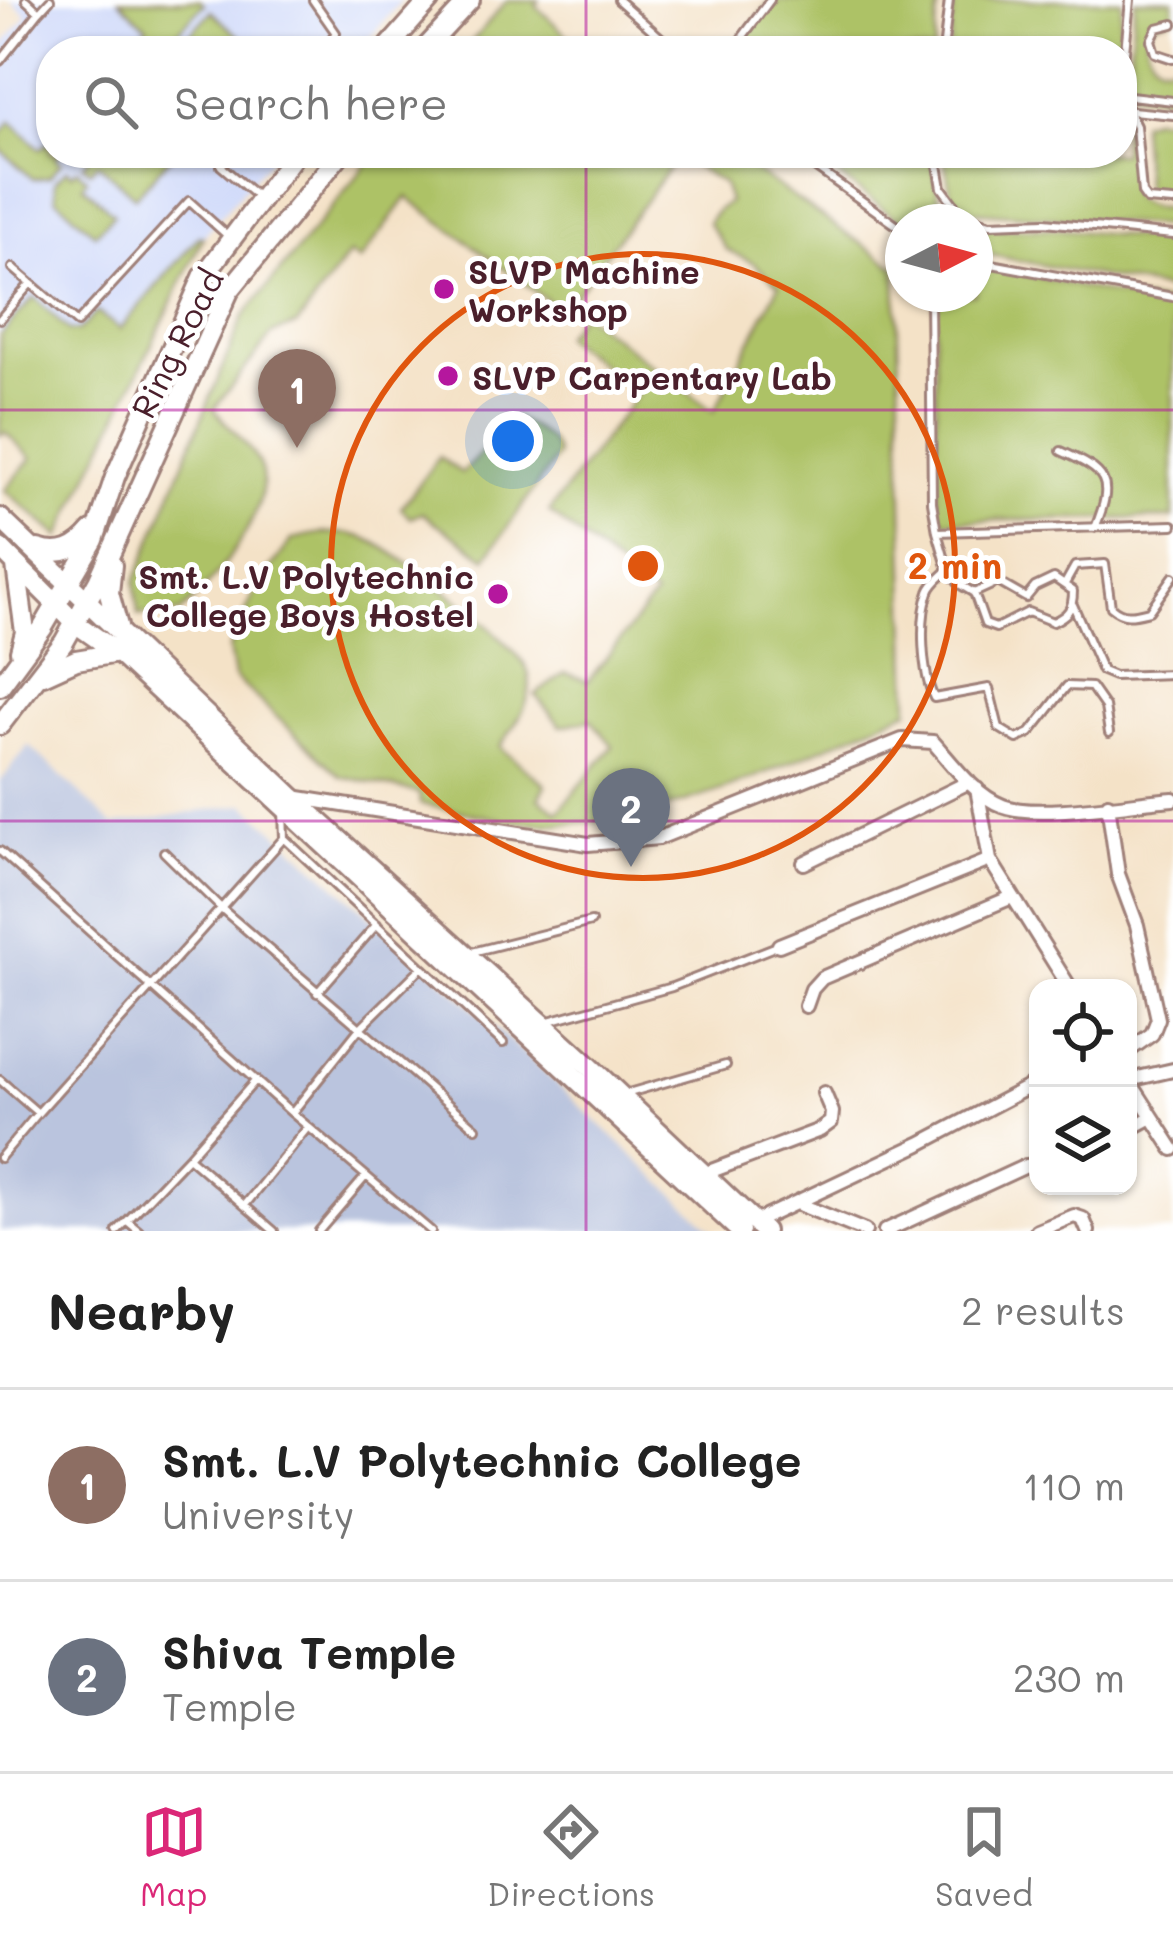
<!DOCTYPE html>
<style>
:root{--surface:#fff;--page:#f2f2f2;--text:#222;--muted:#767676;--line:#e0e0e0;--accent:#db2777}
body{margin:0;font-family:Mali,sans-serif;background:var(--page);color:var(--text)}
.controls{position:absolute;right:36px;bottom:36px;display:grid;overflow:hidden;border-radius:24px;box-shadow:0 3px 9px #0004}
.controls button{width:108px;height:108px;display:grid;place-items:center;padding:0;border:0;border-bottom:3px solid var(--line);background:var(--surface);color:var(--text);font:60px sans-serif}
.compass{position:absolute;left:885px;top:204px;width:108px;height:108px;border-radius:50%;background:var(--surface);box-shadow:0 3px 9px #0004;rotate:84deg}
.you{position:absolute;left:513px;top:441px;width:42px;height:42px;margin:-30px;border:9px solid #fff;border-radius:50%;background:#1a73e8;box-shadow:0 0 0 18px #1a73e833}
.badge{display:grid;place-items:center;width:78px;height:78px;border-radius:50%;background:var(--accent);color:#fff;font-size:39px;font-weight:700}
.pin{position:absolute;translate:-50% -99px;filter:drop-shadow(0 3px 6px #0008)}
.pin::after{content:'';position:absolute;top:63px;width:42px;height:36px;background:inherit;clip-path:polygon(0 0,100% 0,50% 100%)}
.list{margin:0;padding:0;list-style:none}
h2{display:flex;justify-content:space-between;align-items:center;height:156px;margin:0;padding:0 48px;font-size:51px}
h2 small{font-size:39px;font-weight:400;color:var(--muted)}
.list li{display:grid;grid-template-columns:78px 1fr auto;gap:36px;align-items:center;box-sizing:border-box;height:192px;padding:0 48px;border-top:3px solid var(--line)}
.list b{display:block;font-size:45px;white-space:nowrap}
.list p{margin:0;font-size:39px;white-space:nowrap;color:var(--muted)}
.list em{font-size:39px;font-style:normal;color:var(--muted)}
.icon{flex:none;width:66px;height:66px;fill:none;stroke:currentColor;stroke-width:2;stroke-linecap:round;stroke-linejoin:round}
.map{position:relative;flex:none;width:1173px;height:1231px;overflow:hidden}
.search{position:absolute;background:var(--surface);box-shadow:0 3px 9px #0004;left:36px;right:36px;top:36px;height:132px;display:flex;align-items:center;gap:30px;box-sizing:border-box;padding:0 42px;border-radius:48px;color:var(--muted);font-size:45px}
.sheet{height:540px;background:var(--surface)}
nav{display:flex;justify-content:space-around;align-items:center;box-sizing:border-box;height:168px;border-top:3px solid var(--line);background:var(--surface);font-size:33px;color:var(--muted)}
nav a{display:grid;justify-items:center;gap:6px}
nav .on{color:var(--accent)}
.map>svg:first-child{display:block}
.built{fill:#d0daf9}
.industrial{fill:#bac4de}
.green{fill:#adc266;stroke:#7c7048;stroke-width:3}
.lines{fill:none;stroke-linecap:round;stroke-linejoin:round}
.lane-casing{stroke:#9f8079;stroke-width:12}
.street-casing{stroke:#9f8079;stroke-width:18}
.primary-casing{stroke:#9f8079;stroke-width:24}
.lane{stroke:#fff;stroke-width:6}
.street{stroke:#fff;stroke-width:12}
.primary{stroke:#fff;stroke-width:18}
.grid{fill:none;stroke:#b5179e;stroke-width:3;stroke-opacity:0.55}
.ring{fill:none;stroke:#e0560e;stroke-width:6}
.poi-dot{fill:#b5179e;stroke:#fff;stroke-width:4.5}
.labels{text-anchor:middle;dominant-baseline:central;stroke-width:10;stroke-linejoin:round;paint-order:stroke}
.poi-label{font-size:33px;font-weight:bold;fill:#4a1f2b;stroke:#fff;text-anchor:start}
.street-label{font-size:33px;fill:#4a1f2b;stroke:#fff}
.centre{fill:#e0560e;stroke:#fff;stroke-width:6}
.ring-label{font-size:36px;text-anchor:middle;font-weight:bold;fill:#e0560e;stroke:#fff;stroke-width:10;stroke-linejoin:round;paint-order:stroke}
</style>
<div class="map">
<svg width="1173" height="1231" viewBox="0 0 1173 1231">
<rect width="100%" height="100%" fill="#fff"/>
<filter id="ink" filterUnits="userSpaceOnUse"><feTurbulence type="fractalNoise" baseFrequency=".00833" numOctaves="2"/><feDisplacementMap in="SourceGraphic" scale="24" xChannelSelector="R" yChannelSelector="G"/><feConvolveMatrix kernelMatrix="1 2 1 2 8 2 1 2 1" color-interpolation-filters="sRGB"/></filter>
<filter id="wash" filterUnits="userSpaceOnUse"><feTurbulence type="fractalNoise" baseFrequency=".004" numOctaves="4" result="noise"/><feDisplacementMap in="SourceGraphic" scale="48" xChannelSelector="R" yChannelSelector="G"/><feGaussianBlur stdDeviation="2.7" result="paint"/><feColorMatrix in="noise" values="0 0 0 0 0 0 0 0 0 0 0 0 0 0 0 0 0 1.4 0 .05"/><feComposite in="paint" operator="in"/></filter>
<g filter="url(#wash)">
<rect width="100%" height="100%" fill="#f4e2c7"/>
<!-- built -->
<path class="built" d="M 11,0 L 402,0 L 359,51 L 51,51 L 51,153 L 275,153 L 203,237 L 60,537 L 5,490 L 32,458 L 5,432 L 0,435 L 0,49 L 27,15 Z"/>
<!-- industrial -->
<path class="industrial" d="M 29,745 L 113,825 L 245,804 L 518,1048 L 714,1231 L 0,1231 L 0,782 Z"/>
<!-- green -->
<path class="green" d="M 119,0 L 200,0 L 204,4 L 162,49 L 155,43 L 150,48 L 139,37 L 147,27 Z
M 507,0 L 539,0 L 536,6 L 583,51 L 464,51 Z
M 771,0 L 939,0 L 934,51 L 734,51 Z
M 954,0 L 1122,0 L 1118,51 L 949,51 Z
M 1135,0 L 1173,0 L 1173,17 L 1155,22 C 1141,37 1145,51 1159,64 L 1173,64 L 1173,97 L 1140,94 L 1127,87 Z
M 211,11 L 255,51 L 174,51 Z
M 1122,117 L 1131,155 L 1132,196 C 1145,208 1156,210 1173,206 L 1173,227 L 970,211 L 951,195 L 943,153 L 1122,153 Z
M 1152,118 L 1173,119 L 1173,191 L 1158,196 L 1145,189 L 1140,126 L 1141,121 Z
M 11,121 L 40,149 L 48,142 L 51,153 L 60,153 L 56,158 L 61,163 L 49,177 L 33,179 L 0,149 L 0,134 Z
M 84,153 L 174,153 L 135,197 L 98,163 L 90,171 L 83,165 L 89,158 Z
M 376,153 L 728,153 L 896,267 L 909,710 C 797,757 681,822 558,824 C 513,825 464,811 420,804 L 419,793 L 340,776 L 234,677 L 229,649 L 259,584 L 292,540 C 314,532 343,530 365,538 C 397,550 518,641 528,672 C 536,701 514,725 500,747 L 546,785 L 539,798 L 558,812 L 613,746 L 591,720 L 561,726 L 535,695 L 565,673 L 588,681 L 655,596 L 549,512 L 639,392 L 563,337 L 581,312 L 714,412 L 779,285 L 752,262 L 727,250 L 708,223 L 716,211 L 729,202 L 723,184 L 678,156 L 566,308 L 556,307 L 407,197 L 360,261 L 349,254 L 297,325 L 272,334 L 214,409 C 227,426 246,441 257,460 C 283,502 211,585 180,613 L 138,615 L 135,582 L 243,317 Z
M 807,153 L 932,153 L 939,200 L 959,222 L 903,223 Z
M 67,169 L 72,174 L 77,169 L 87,179 L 83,185 L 114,214 L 95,234 L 56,198 L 55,181 Z
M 975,228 L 1057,229 L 1173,241 L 1173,291 L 975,252 Z
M 199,236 L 203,237 L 60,537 L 5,490 L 32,458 L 5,432 L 0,435 L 0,335 L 34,297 L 69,331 L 78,331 L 97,312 L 120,329 Z
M 975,263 L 1129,298 L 1173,303 L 1173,518 L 943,521 L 938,511 L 934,294 L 975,294 Z
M 515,418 C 532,428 553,436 557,456 L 486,558 L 422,513 L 410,518 L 401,508 L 439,457 L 462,473 Z"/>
</g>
<g filter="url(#ink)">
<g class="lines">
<!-- lane casing -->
<g class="lane-casing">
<path id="lane" d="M 26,0 L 39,12 L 50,0
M 313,0 L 336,33 L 321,51
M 618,0 L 676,51
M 1173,24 L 1157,28 L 1151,40 L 1155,53 L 1173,59
M 732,51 L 770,0
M 943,51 L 949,0
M 0,61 L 39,12
M 1122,82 L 1130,0
M 1122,95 L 1173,101
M 1122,98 L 1136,126 L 1142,193 L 1147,200 L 1173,202
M 1122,110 L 1173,115
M 233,153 L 221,166 L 260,199
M 795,153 L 903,230
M 936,153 L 942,188 L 962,215 L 990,224 L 1045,222 L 1173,235
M 975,261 L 1173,297
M 13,268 L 77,323 L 189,201 L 228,236
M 930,294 L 932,502 L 937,532 L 948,570 L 959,584 L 974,593 L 985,624 L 996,628 L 1028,612 L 1053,622 C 1068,615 1073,609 1073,591 L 1054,578 L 1035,587 L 1026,598 L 998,582 L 974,593
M 0,319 L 30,284
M 1061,451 C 1107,472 1115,479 1095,528
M 937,532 L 1173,525
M 948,570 C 941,577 932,583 929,592 C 919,619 922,673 934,698 L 989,688 L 999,728 L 1017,739 L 1030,733 L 1067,686 L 1091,687 L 1105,707 L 1109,733
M 1066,582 L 1075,566 L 1105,564 L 1111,607 C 1124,618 1133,615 1149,611 L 1173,577
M 1073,605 L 1102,671 L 1114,676 L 1173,674
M 284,838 L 503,1043
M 0,851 L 292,1113 L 431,1231
M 164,852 L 222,909 L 476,1128
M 472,952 L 591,922
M 317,993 L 377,924
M 545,1022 L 672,987 L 777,946
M 0,1080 L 38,1113 L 284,838 L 283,811
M 256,1080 L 188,1157 L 274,1231
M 625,1094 L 726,1065
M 292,1113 L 359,1029 L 422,967
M 0,1158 L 38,1113
M 245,1205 L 308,1127
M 117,1231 L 127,1221
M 139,1231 L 127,1221 L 188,1157
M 319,1231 L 366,1176"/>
</g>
<!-- street casing -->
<g class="street-casing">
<path id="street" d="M 977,789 L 990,860 L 1070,988
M 293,797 L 588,844 L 659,838 L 902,740 L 933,742 C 952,763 974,795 1003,806 C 1037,819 1133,802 1173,799
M 1108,804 L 1118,874 L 1137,925 L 1158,1019 L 1152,1034 L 1128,1051
M 804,863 L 969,782
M 779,945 L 990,860
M 806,1006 L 812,989 L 822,978 L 1012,897
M 1128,1079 L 1173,1149
M 1129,1080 L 1173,1070
M 1128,1130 L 1152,1117
M 706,1173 L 820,1130 L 831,1122 L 832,1112 L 824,1093
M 796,1203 L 865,1231
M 755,1222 L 920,1144 L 1038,1082
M 885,1231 L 1026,1166 L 1038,1165
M 1037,1231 L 1074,1216 L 1083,1219 L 1088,1231"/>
</g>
<!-- primary casing -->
<g class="primary-casing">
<path id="primary" d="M 385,51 L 430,0
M 423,51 L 470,0
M 0,518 L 292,797 L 588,1065 L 764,1231
M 0,548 L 75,623 L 118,653 L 740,1231
M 38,549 C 61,557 77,549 92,531
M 112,565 L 109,593 L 118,626
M 16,566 L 25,632 L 20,651
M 43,675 L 76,660 L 118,653
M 0,686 L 42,629 L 94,540 L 115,477 L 203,277 L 296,153
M 0,725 L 64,642 L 98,581 L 229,291 L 341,153"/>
</g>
<!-- lane -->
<use href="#lane" class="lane"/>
<!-- street -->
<use href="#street" class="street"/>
<!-- primary -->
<use href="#primary" class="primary"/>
</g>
</g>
<!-- grid -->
<path class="grid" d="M 586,0 L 586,51M 586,153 L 586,1231M 0,410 L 1173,410M 0,821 L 1173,821"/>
<!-- distance rings -->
<circle class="ring" cx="643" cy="566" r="312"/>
<!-- markers -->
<g class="poi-dot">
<circle cx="444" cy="289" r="12"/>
<circle cx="448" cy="376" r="12"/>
<circle cx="498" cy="594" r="12"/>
</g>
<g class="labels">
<!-- poi labels -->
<g class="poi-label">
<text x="468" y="270">SLVP Machine<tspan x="468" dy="38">Workshop</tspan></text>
<text x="472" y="376">SLVP Carpentary Lab</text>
<text x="474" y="575" text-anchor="end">Smt. L.V Polytechnic<tspan x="474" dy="38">College Boys Hostel</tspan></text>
</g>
<!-- street labels -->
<g class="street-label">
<text transform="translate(176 343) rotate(-63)">Ring Road</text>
</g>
</g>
<circle cx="643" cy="566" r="18" class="centre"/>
<g class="ring-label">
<text x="955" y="579">2 min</text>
</g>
</svg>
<div class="controls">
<button><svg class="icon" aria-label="locate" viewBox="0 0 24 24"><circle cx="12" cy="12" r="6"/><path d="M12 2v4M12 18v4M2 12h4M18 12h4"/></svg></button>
<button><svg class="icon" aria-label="layers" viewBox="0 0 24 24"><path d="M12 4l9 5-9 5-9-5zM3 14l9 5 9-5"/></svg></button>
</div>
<svg class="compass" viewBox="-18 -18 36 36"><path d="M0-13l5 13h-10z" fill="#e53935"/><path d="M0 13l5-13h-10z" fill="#767676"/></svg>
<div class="you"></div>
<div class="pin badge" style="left:297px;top:448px;background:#8d6e63">1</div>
<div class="pin badge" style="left:631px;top:867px;background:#6b7280">2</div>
<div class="search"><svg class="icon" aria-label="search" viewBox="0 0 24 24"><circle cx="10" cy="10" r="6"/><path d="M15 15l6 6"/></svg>Search here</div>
</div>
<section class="sheet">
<h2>Nearby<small>2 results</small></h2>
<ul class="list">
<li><span class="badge" style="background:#8d6e63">1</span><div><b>Smt. L.V Polytechnic College</b><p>University</p></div><em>110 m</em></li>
<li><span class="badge" style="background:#6b7280">2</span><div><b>Shiva Temple</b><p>Temple</p></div><em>230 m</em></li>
</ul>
</section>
<nav>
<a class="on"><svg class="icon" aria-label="map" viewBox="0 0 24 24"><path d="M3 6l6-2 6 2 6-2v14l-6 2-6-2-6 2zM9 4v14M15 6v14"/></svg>Map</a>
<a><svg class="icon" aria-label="directions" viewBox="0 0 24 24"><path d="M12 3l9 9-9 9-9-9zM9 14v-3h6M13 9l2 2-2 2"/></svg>Directions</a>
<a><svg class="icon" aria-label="saved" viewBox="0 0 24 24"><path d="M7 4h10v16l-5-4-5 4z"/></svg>Saved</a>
</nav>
